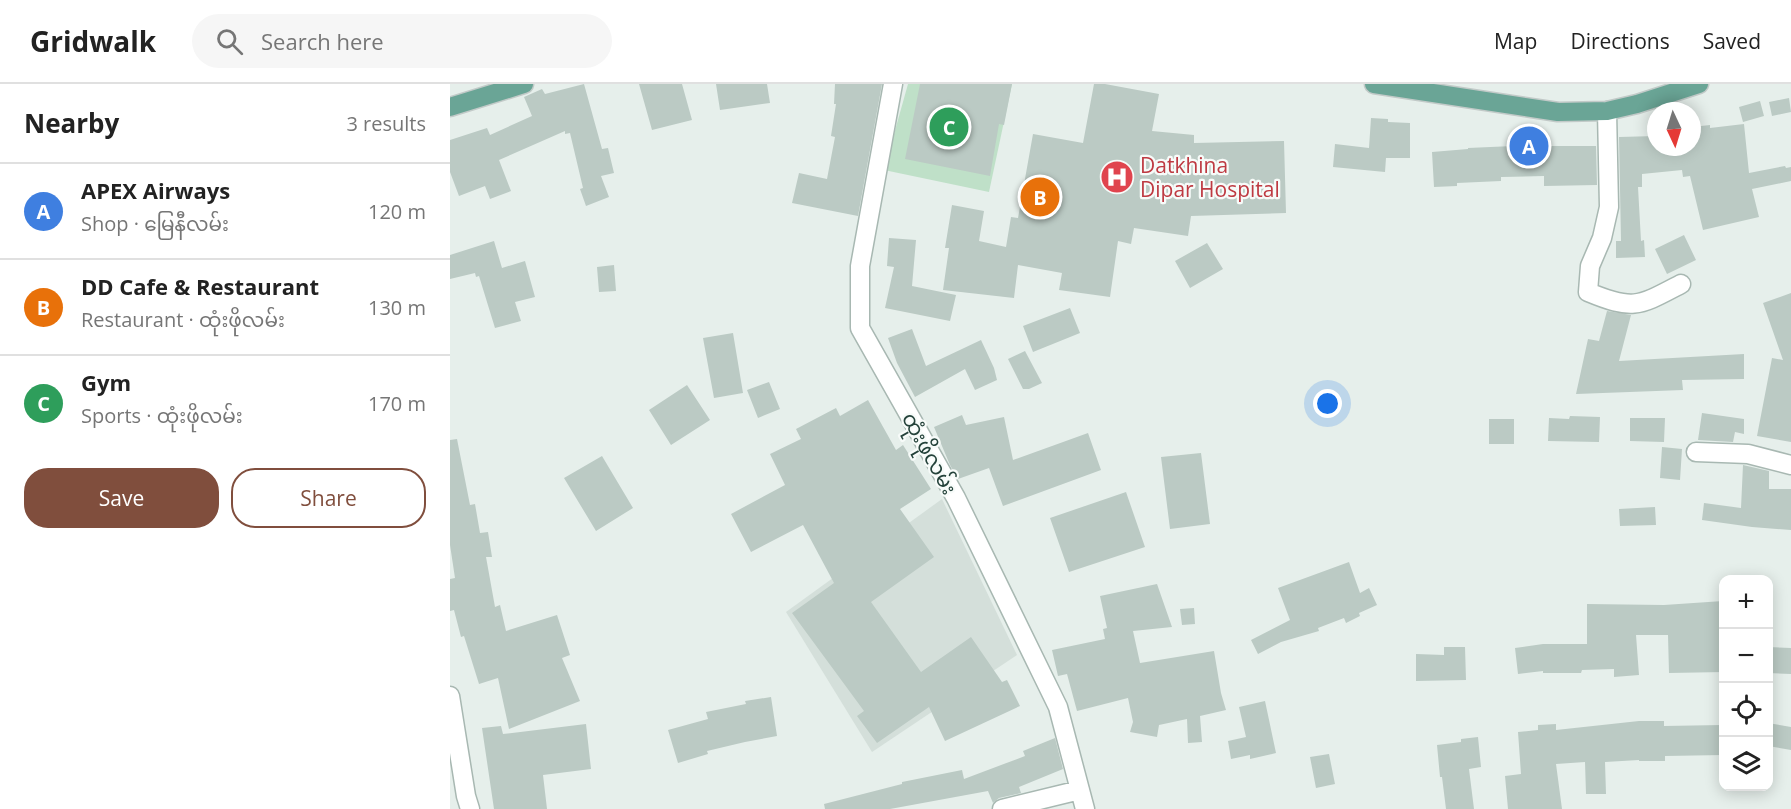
<!DOCTYPE html>
<meta charset="utf-8">
<style>
:root{--surface:#fff;--page:#f6f6f6;--text:#222;--muted:#767676;--line:#e0e0e0;--accent:#804e3d}
body{margin:0;font-family:"Open Sans","Noto Sans Myanmar",sans-serif;background:var(--page);color:var(--text)}
.controls{position:absolute;right:18px;bottom:18px;display:grid;overflow:hidden;border-radius:12px;box-shadow:0 3px 15px #0003}
.controls button{width:54px;height:54px;display:grid;place-items:center;padding:0;border:0;border-bottom:2px solid var(--line);background:var(--surface);color:var(--text);font:30px sans-serif}
.compass{position:absolute;left:1197px;top:18px;width:54px;height:54px;border-radius:50%;background:var(--surface);box-shadow:0 3px 15px #0003;rotate:176deg}
.you{position:absolute;left:878px;top:320px;width:21px;height:21px;margin:-15px;border:4px solid #fff;border-radius:50%;background:#1a73e8;box-shadow:0 0 0 9px #1a73e833}
.badge{display:grid;place-items:center;width:39px;height:39px;border-radius:50%;background:var(--accent);color:#fff;font-size:20px;font-weight:700}
.pin{position:absolute;translate:-50% -50%;border:3px solid #fff;box-shadow:0 2px 6px #0006}
.list{margin:0;padding:0;list-style:none}
h2{display:flex;justify-content:space-between;align-items:center;height:78px;margin:0;padding:0 24px;font-size:26px}
h2 small{font-size:20px;font-weight:400;color:var(--muted)}
.list li{display:grid;grid-template-columns:39px 1fr auto;gap:18px;align-items:center;box-sizing:border-box;height:96px;padding:0 24px;border-top:2px solid var(--line)}
.list b{display:block;font-size:22px;white-space:nowrap}
.list p{margin:0;font-size:20px;white-space:nowrap;color:var(--muted)}
.list em{font-size:20px;font-style:normal;color:var(--muted)}
.actions{display:flex;gap:12px;padding:18px 24px}
.actions a{flex:1;padding:14px 0;border:2px solid var(--accent);border-radius:24px;text-align:center;font-size:21px;color:var(--accent)}
.actions .main{background:var(--accent);color:#fff}
.icon{flex:none;width:33px;height:33px;fill:none;stroke:currentColor;stroke-width:2;stroke-linecap:round;stroke-linejoin:round}
.map{position:relative;flex:none;width:1341px;height:725px;overflow:hidden}
header{display:flex;align-items:center;gap:36px;box-sizing:border-box;height:84px;padding:0 30px;background:var(--surface);border-bottom:2px solid var(--line)}
header strong{font-size:28px}
nav{display:flex;gap:33px;margin-inline-start:auto;font-size:21px}
.search{width:420px;height:54px;background:var(--page);display:flex;align-items:center;gap:15px;box-sizing:border-box;padding:0 21px;border-radius:33px;color:var(--muted);font-size:22px}
main{display:flex}
aside{flex:1;background:var(--surface)}
.map>svg:first-child{display:block}
.built{fill:#d4dfda}
.green{fill:#bfe0c8}
.building{fill:#bbcac4}
.lines{fill:none;stroke-linecap:round;stroke-linejoin:round}
.minor-casing{stroke:#a8b8b2;stroke-width:21}
.major-casing{stroke:#c2cac8;stroke-width:21}
.minor{stroke:#fff;stroke-width:18}
.major{stroke:#6aa596;stroke-width:18}
.labels{text-anchor:middle;dominant-baseline:central;stroke-width:4.5;stroke-linejoin:round;paint-order:stroke}
.health-label{font-size:21px;fill:#be3a42;stroke:#f7fbf9;text-anchor:start}
.street-label{font-size:21px;fill:#24423a;stroke:#f7fbf9}
</style>
<header>
<strong>Gridwalk</strong>
<div class="search"><svg class="icon" aria-label="search" viewBox="0 0 24 24"><circle cx="10" cy="10" r="6"/><path d="M15 15l6 6"/></svg>Search here</div>
<nav><a>Map</a><a>Directions</a><a>Saved</a></nav>
</header>
<main>
<aside>
<h2>Nearby<small>3 results</small></h2>
<ul class="list">
<li><span class="badge" style="background:#3f7fe0">A</span><div><b>APEX Airways</b><p>Shop · မြေနီလမ်း</p></div><em>120 m</em></li>
<li><span class="badge" style="background:#e8710a">B</span><div><b>DD Cafe &amp; Restaurant</b><p>Restaurant · ထုံးဖိုလမ်း</p></div><em>130 m</em></li>
<li><span class="badge" style="background:#2e9e5b">C</span><div><b>Gym</b><p>Sports · ထုံးဖိုလမ်း</p></div><em>170 m</em></li>
</ul>
<div class="actions"><a class="main">Save</a><a>Share</a></div>
</aside>
<div class="map">
<svg width="1341" height="725" viewBox="0 0 1341 725">
<rect width="100%" height="100%" fill="#e6efeb"/>
<!-- built -->
<path class="built" d="M 492,415 L 567,571 L 422,668 L 336,528 Z"/>
<!-- green -->
<path class="green" d="M 458,0 L 562,0 L 539,108 L 434,86 Z"/>
<!-- building -->
<path class="building" d="M 134,0 L 152,65 L 158,64 L 164,89 L 151,92 L 159,113 L 136,122 L 130,105 L 133,104 L 120,49 L 115,50 L 115,47 L 49,76 L 61,107 L 40,115 L 35,102 L 9,112 L 0,88 L 0,56 L 37,44 L 40,51 L 82,32 L 74,13 L 92,5 L 95,10 Z
M 189,0 L 232,0 L 242,36 L 202,46 Z
M 266,0 L 317,0 L 320,19 L 270,26 Z
M 385,0 L 432,0 L 408,132 L 342,119 L 349,89 L 377,95 L 385,53 L 381,52 L 386,20 L 384,20 Z
M 470,0 L 562,0 L 554,41 L 549,40 L 540,92 L 455,75 Z
M 644,0 L 655,0 L 709,10 L 702,47 L 744,51 L 744,59 L 834,57 L 836,129 L 741,132 L 738,152 L 684,144 L 681,160 L 668,157 L 660,213 L 609,206 L 612,189 L 568,181 L 564,214 L 493,206 L 499,164 L 495,164 L 502,121 L 534,127 L 529,157 L 556,163 L 561,133 L 568,134 L 583,50 L 633,59 Z
M 1339,14 L 1341,28 L 1322,32 L 1319,18 Z
M 1310,17 L 1314,32 L 1293,38 L 1289,23 Z
M 921,34 L 938,35 L 938,38 L 960,39 L 960,74 L 936,74 L 935,88 L 883,83 L 885,60 L 919,64 Z
M 1294,40 L 1299,89 L 1335,82 L 1336,84 L 1341,83 L 1341,97 L 1302,105 L 1309,133 L 1253,146 L 1240,92 L 1233,93 L 1232,86 L 1192,90 L 1192,103 L 1188,103 L 1191,157 L 1194,156 L 1195,173 L 1166,174 L 1166,157 L 1171,157 L 1169,53 L 1206,52 L 1206,63 L 1242,63 L 1242,43 L 1260,41 L 1260,44 Z
M 1089,53 L 1089,62 L 1146,62 L 1147,101 L 1094,102 L 1094,92 L 1051,93 L 1051,97 L 1007,99 L 1007,102 L 984,103 L 982,68 L 1018,65 L 1018,64 L 1063,62 L 1063,54 Z
M 1234,151 L 1246,176 L 1217,190 L 1205,165 Z
M 439,154 L 466,156 L 462,202 L 506,211 L 500,237 L 435,224 L 444,183 L 437,182 Z
M 44,157 L 52,184 L 75,177 L 85,213 L 65,218 L 71,237 L 45,244 L 29,192 L 26,193 L 25,189 L 0,195 L 0,171 Z
M 757,159 L 773,185 L 740,204 L 725,177 Z
M 164,181 L 166,207 L 149,208 L 147,183 Z
M 1341,209 L 1341,358 L 1307,352 L 1322,274 L 1333,276 L 1313,219 Z
M 620,224 L 630,249 L 583,268 L 573,242 Z
M 1157,227 L 1181,231 L 1169,277 L 1294,270 L 1294,295 L 1232,296 L 1233,306 L 1126,310 L 1138,255 L 1149,257 Z
M 462,245 L 476,282 L 531,256 L 544,284 L 547,296 L 525,306 L 515,285 L 465,313 L 447,279 L 438,254 Z
M 283,249 L 293,309 L 264,314 L 253,254 Z
M 575,267 L 592,299 L 579,305 L 573,305 L 558,275 Z
M 319,298 L 330,325 L 308,334 L 297,306 Z
M 237,301 L 260,336 L 221,361 L 199,326 Z
M 418,316 L 446,366 L 453,361 L 481,405 L 450,425 L 484,473 L 421,518 L 471,588 L 521,553 L 552,598 L 557,596 L 570,622 L 495,657 L 479,623 L 427,659 L 407,632 L 414,627 L 342,529 L 384,499 L 353,441 L 301,468 L 281,430 L 335,401 L 320,370 L 351,355 L 346,345 L 386,324 L 390,332 Z
M 1252,329 L 1294,335 L 1294,350 L 1285,348 L 1283,358 L 1248,356 Z
M 512,331 L 516,341 L 554,333 L 563,376 L 638,349 L 651,386 L 553,422 L 539,384 L 508,395 L 500,381 L 484,343 Z
M 1120,332 L 1150,333 L 1149,358 L 1098,357 L 1099,334 L 1119,335 Z
M 1180,334 L 1215,334 L 1214,358 L 1180,357 Z
M 1039,335 L 1064,335 L 1064,360 L 1039,360 Z
M 7,355 L 20,421 L 25,420 L 30,449 L 38,448 L 42,473 L 36,473 L 45,523 L 50,521 L 56,547 L 107,531 L 120,571 L 112,574 L 130,617 L 59,645 L 48,594 L 29,600 L 14,552 L 11,553 L 4,526 L 0,527 L 0,495 L 5,494 L 0,461 L 0,356 Z
M 1212,363 L 1232,365 L 1230,396 L 1210,394 Z
M 751,369 L 760,440 L 720,445 L 711,373 Z
M 152,372 L 183,424 L 146,447 L 114,394 Z
M 1293,381 L 1319,387 L 1319,405 L 1341,405 L 1341,446 L 1302,443 L 1252,436 L 1254,419 L 1291,424 Z
M 676,408 L 695,463 L 619,488 L 600,434 Z
M 1205,423 L 1206,441 L 1170,442 L 1169,425 Z
M 899,478 L 910,509 L 919,504 L 927,521 L 909,529 L 910,532 L 896,539 L 894,534 L 868,544 L 869,547 L 831,558 L 808,570 L 801,556 L 840,536 L 828,504 Z
M 707,500 L 722,543 L 683,547 L 690,579 L 764,567 L 771,609 L 776,626 L 750,632 L 752,658 L 738,659 L 737,635 L 709,641 L 707,653 L 680,648 L 683,638 L 678,614 L 627,627 L 617,590 L 608,592 L 602,566 L 655,555 L 653,545 L 657,544 L 650,512 Z
M 1273,517 L 1274,588 L 1219,589 L 1218,551 L 1186,551 L 1189,591 L 1164,593 L 1164,585 L 1132,586 L 1131,589 L 1093,589 L 1093,587 L 1068,590 L 1065,564 L 1093,560 L 1137,560 L 1137,520 L 1214,521 Z
M 744,524 L 745,540 L 732,541 L 730,525 Z
M 994,563 L 1015,563 L 1016,596 L 966,597 L 966,570 L 994,571 Z
M 1318,563 L 1341,564 L 1341,590 L 1318,589 Z
M 321,613 L 327,652 L 295,658 L 257,667 L 258,670 L 228,679 L 218,646 L 258,635 L 256,628 L 296,620 L 295,617 Z
M 815,617 L 826,669 L 800,675 L 800,671 L 781,675 L 778,657 L 796,653 L 789,623 Z
M 1189,637 L 1214,637 L 1214,642 L 1272,641 L 1273,671 L 1215,672 L 1215,677 L 1189,677 L 1189,676 L 1155,678 L 1156,710 L 1136,710 L 1135,678 L 1106,680 L 1112,725 L 1058,725 L 1055,692 L 1071,690 L 1068,648 L 1088,646 L 1088,641 L 1106,640 L 1106,646 Z
M 1318,639 L 1341,643 L 1341,666 L 1318,662 Z
M 136,640 L 141,685 L 93,691 L 97,725 L 44,725 L 32,644 L 51,642 L 53,650 Z
M 1028,653 L 1031,683 L 1019,685 L 1024,725 L 996,725 L 992,693 L 990,693 L 987,661 L 1011,658 L 1011,655 Z
M 605,654 L 613,685 L 569,703 L 571,709 L 549,714 L 543,719 L 538,707 L 440,725 L 375,725 L 374,720 L 452,700 L 452,698 L 512,686 L 514,695 L 575,672 L 573,667 Z
M 879,670 L 885,700 L 866,704 L 860,673 Z"/>
<g class="lines">
<!-- minor casing -->
<g class="minor-casing">
<path id="minor" d="M 443,0 L 410,182 L 410,244 L 506,414 L 608,623 L 635,725
M 1157,27 L 1159,123 L 1152,154 L 1140,182 L 1138,208 C 1184,227 1189,222 1231,200
M 1246,368 L 1298,370 L 1341,381
M 0,612 L 16,712 L 20,725
M 552,725 L 630,706"/>
</g>
<!-- major casing -->
<g class="major-casing">
<path id="major" d="M 924,0 L 1108,28 L 1157,27 L 1187,20 L 1249,0
M 0,23 L 74,0"/>
</g>
<!-- minor -->
<use href="#minor" class="minor"/>
<!-- major -->
<use href="#major" class="major"/>
</g>
<!-- icons -->
<defs>
<g id="hospital-disc" transform="scale(1.725)"><circle r="9.5" fill="#e0444e" stroke="#f7fbf9"/><path d="M-5-5h3v3.5h4V-5h3V5h-3V1.5h-4V5h-3Z" fill="#fff"/></g>
</defs>
<g fill-rule="evenodd">
<use href="#hospital-disc" x="667" y="93"/>
</g>
<g class="labels">
<!-- health labels -->
<g class="health-label">
<text x="690" y="81">Datkhina<tspan x="690" dy="24">Dipar Hospital</tspan></text>
</g>
<!-- street labels -->
<g class="street-label">
<text transform="translate(480 369) rotate(61)">ထုံးဖိုလမ်း</text>
</g>
</g>
</svg>
<div class="controls">
<button>+</button>
<button>−</button>
<button><svg class="icon" aria-label="locate" viewBox="0 0 24 24"><circle cx="12" cy="12" r="6"/><path d="M12 2v4M12 18v4M2 12h4M18 12h4"/></svg></button>
<button><svg class="icon" aria-label="layers" viewBox="0 0 24 24"><path d="M12 4l9 5-9 5-9-5zM3 14l9 5 9-5"/></svg></button>
</div>
<svg class="compass" viewBox="-18 -18 36 36"><path d="M0-13l5 13h-10z" fill="#e53935"/><path d="M0 13l5-13h-10z" fill="#767676"/></svg>
<div class="you"></div>
<div class="pin badge" style="left:1079px;top:62px;background:#3f7fe0">A</div>
<div class="pin badge" style="left:590px;top:113px;background:#e8710a">B</div>
<div class="pin badge" style="left:499px;top:43px;background:#2e9e5b">C</div>
</div>
</main>
